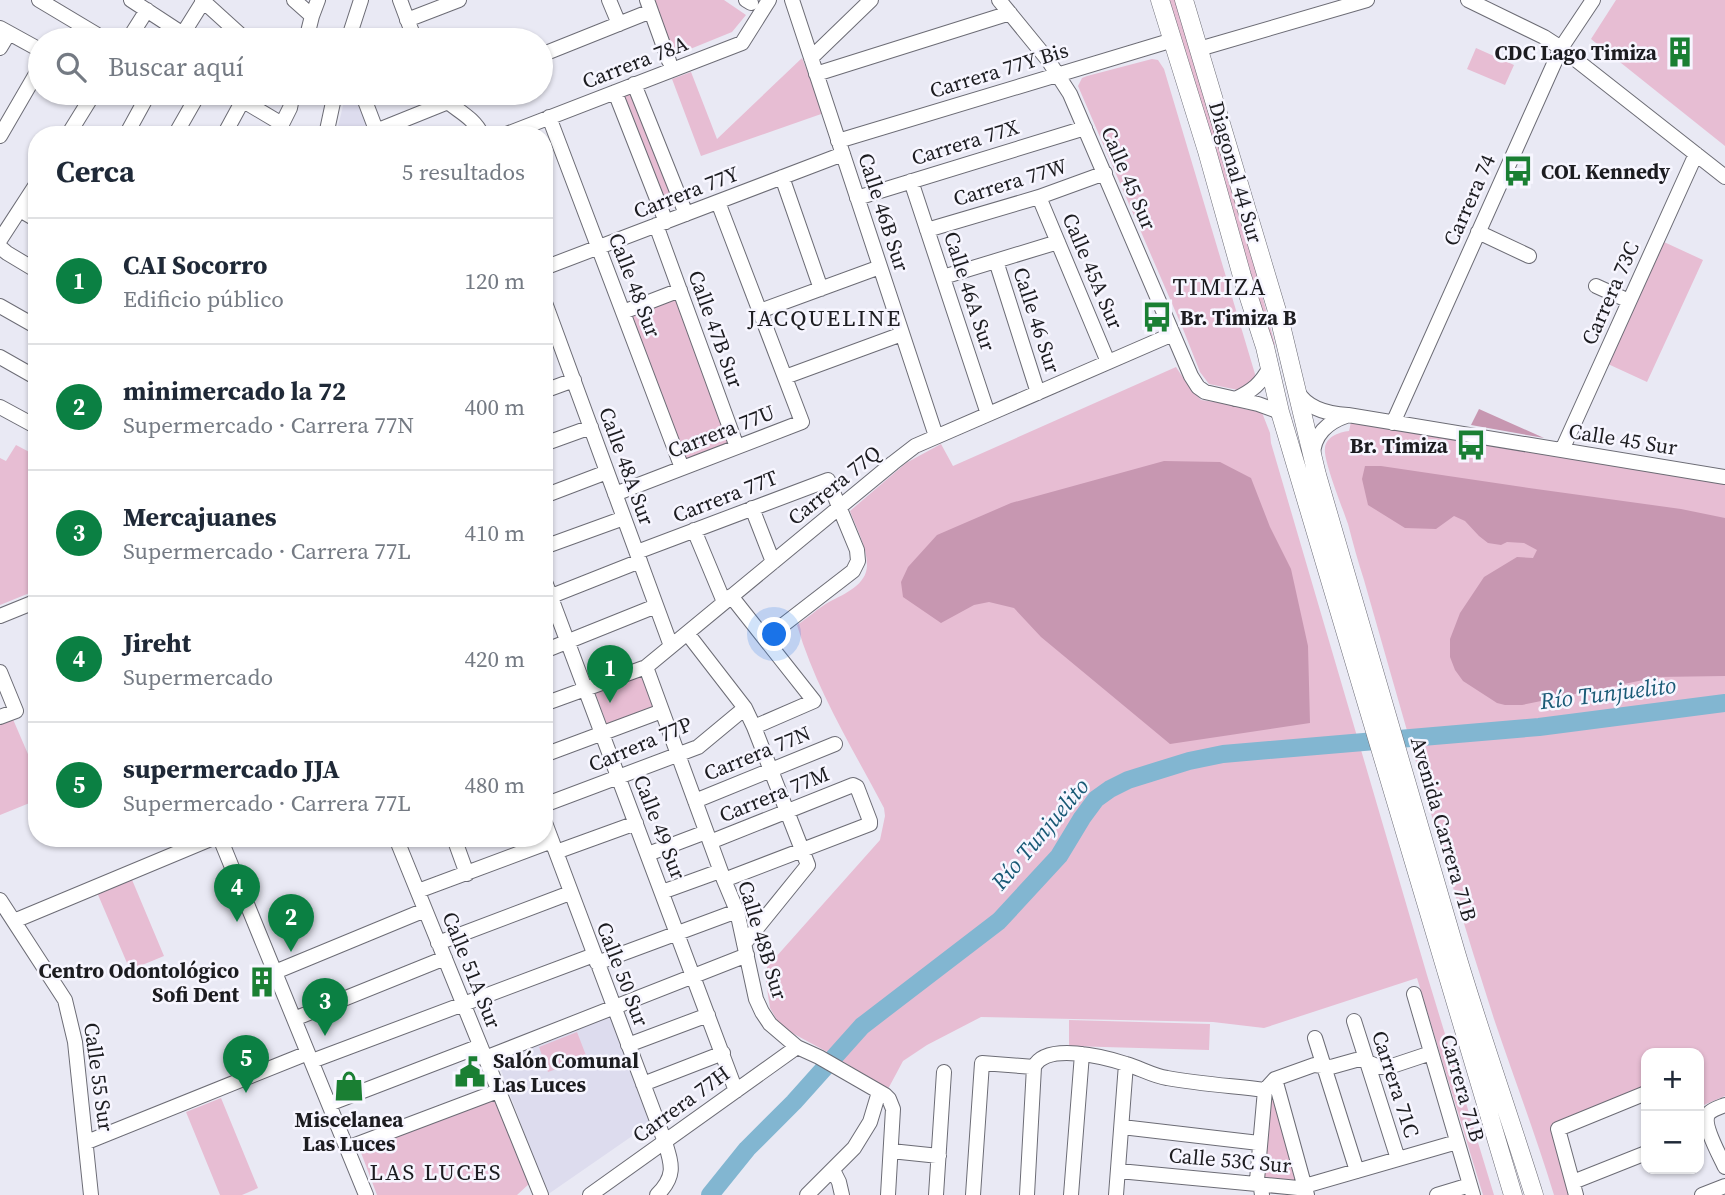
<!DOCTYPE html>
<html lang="es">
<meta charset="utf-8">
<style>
:root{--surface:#fff;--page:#f6f6f7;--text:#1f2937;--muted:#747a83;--line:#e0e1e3;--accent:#0b8043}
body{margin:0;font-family:"Source Serif 4",serif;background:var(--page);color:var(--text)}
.controls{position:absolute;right:21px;bottom:21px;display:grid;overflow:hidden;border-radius:14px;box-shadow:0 2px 5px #0004}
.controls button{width:63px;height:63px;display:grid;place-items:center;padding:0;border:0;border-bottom:2px solid var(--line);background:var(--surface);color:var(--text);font:35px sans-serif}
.you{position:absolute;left:775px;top:635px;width:24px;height:24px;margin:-18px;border:5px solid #fff;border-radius:50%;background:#1a73e8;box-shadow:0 0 0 10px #1a73e833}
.badge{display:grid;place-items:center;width:46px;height:46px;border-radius:50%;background:var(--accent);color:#fff;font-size:23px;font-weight:700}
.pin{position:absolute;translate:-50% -58px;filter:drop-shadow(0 2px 4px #0008)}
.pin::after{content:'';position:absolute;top:37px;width:24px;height:21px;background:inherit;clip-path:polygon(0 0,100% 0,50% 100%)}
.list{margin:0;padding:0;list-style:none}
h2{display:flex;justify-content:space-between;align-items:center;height:91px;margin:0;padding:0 28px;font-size:30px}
h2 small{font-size:23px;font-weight:400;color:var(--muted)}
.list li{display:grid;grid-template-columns:46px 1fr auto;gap:21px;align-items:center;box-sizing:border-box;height:126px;padding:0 28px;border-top:2px solid var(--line)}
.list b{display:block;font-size:26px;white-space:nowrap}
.list p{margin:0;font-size:23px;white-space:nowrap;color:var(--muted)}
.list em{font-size:23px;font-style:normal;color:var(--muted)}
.icon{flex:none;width:38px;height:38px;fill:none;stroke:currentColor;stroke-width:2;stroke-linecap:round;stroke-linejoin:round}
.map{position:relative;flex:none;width:1725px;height:1195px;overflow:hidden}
.search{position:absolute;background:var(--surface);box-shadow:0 2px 5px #0004;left:28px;top:28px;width:525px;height:77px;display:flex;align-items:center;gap:18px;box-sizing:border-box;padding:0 24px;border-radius:38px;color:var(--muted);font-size:26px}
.panel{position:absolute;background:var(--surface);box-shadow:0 2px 5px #0004;left:28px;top:126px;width:525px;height:721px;border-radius:28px}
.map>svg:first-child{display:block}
.built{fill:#dddcee}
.green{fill:#e7bdd3}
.forest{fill:#c797b1}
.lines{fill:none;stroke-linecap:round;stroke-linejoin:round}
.river{stroke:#82b6d1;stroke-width:18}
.minor-casing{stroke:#6c6c75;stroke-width:16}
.major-casing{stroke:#6c6c75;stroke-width:19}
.minor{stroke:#fff;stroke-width:14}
.major{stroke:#fff;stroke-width:18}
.labels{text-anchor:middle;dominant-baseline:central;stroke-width:5;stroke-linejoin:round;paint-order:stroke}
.poi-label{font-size:21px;font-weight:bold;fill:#1c1c20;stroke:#f7f6ff;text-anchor:end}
.street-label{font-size:21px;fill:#1c1c20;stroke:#f7f6ff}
.neighbourhood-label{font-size:23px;letter-spacing:2px;fill:#1c1c20;stroke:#f7f6ff}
.water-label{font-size:23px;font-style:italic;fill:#1a5a76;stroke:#f7f6ff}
.quarter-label{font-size:24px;letter-spacing:2px;fill:#1c1c20;stroke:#f7f6ff}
</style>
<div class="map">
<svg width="1725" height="1195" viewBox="0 0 1725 1195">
<rect width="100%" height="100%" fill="#e9e9f4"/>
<!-- built -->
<path class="built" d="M 346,93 L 356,93 L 372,135 L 336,135 Z
M 610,1015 L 651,1123 L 547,1195 L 497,1059 Z"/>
<!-- green -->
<path class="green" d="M 653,0 L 724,0 L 746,15 L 732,32 L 673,56 Z
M 1168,0 L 1176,0 L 1244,225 L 1275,345 L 1271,345 Z
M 1616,0 L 1725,0 L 1725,146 L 1591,39 Z
M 1476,48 L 1514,65 L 1505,85 L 1467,69 Z
M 802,58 L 824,113 L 701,156 L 672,79 L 691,72 L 717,139 Z
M 1152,59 L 1158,60 L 1164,69 L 1255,374 L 1254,381 L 1238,390 L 1209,384 L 1200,372 L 1183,329 L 1078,86 L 1082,78 L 1087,76 Z
M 633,91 L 679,205 L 665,211 L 619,96 Z
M 1664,242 L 1703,260 L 1647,382 L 1608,364 Z
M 678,297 L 733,444 L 684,462 L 629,316 Z
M 1176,367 L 1188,385 L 1201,400 L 1229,404 L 1248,410 L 1261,410 L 1270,433 L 1271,443 L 1427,975 L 1494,1195 L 1483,1195 L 1417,978 L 1264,1028 L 1213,1022 L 981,1017 L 927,1045 L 903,1061 L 888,1089 L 831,1054 L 781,1027 L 770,1008 L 766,982 L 767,967 L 880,840 L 885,816 L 884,808 C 853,749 816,690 797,625 C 808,618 818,608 829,602 C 844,594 867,585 867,565 C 867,547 856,528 850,511 L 906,463 L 941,444 L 953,466 Z
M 1351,422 L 1725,481 L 1725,1096 L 1699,1107 L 1699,1053 L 1646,1053 L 1646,1093 L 1552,1131 L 1570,1195 L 1554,1195 C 1536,1136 1514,1078 1494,1019 C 1447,874 1406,727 1364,580 C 1358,562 1353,543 1348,524 C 1343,509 1323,460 1325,448 C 1326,437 1339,432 1349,431 Z
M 16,445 L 37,456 L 37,590 L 0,605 L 0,458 L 6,461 Z
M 641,675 L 653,708 L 607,725 L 595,692 Z
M 12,717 L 37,775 L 37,800 L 0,815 L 0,722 Z
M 130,875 L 164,956 L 130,970 L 96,890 Z
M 1069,1020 L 1210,1024 L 1209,1050 L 1069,1046 Z
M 577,1032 L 587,1058 L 548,1072 L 539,1047 Z
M 1274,1095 L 1297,1183 L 1259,1180 L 1269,1096 Z
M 498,1097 L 530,1183 L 517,1195 L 377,1195 L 360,1150 Z
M 221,1098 L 258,1188 L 242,1195 L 220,1195 L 186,1112 Z"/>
<!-- forest -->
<path class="forest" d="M 1479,409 L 1544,438 L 1471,425 Z
M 1164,461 L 1220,462 L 1251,478 L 1270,527 L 1291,569 L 1308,646 L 1310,723 L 1170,744 L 1041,637 L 1014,608 L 989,602 L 974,605 L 941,623 L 903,597 L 901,582 L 908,567 L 937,535 L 1011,503 Z
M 1365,466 L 1381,466 L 1529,488 L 1681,509 L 1725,518 L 1725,676 L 1658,677 L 1522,705 L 1505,705 L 1497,703 L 1463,681 L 1455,670 L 1450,657 L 1450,639 L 1460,613 L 1484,577 L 1517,557 L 1533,558 L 1537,550 L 1524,543 L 1507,542 L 1501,545 L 1488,543 L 1479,536 L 1465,521 L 1454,516 L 1436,529 L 1405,528 L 1368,505 L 1362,479 Z"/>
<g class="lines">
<!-- river -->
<path class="river" d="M 710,1195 L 747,1149 L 794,1102 L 862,1026 L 999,921 L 1059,856 L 1082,818 L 1096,799 L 1110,789 L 1128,780 L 1189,761 L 1223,754 L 1539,727 L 1725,703"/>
<!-- minor casing -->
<g class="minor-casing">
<path id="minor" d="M 39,0 L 106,40
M 131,0 L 183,34
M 202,0 L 246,40
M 294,0 L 312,16
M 400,0 L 415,40
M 609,0 L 619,24
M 647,0 L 669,61
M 746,0 L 751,3
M 792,0 L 936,436
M 999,0 L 1048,60 L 1070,94 L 1191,376 L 1198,387 L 1205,392 L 1258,404 L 1280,412
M 1468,0 L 1544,37 L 1561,48 L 1725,177
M 407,20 L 459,0
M 0,28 L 40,50
M 128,40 L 147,10
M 179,40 L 204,0
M 306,40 L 312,16 L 318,0
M 348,40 L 361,0
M 0,48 L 9,33
M 1199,49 L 1367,0
M 541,55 L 651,11
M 811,58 L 871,0
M 816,74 L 1010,13
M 634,84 L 686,214
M 615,92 L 666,222
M 230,93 L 282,124 L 290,108 L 293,93
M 362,93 L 378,135
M 438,93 C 452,109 473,115 482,135
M 549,117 L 682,468
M 376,131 L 448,102
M 68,135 L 94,93
M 126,135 L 149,93
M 175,135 L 199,93
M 224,135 L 243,100
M 326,135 L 335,93
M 504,135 L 742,43 L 769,0
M 0,136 L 40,67
M 838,141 L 1173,40
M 782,177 L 821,289
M 911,181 L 988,414
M 1039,197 L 1108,362
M 857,198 L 1085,128
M 20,210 L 37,220
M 656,225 L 737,447
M 927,230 L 1039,197 L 1105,173
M 1478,232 L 1529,256
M 0,240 L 37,183
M 0,247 L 7,253 L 37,271
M 996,261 L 1038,393
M 544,268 L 843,154
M 943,277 L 1058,242
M 1596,286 L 1629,301
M 544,300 L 671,646
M 0,306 L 37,327
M 760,311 L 880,267
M 623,312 L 680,290
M 0,357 L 37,378
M 785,377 L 902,334
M 544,391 L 574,380
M 1297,391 C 1307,409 1328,414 1348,415 L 1725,477
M 1235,399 C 1252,391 1261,384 1270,367
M 0,407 L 37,427
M 1393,423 L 1561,48 L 1593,0
M 544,444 L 591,427
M 1562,450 L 1696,154
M 1313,456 C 1313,435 1328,422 1346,416
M 615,494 L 802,422 L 718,202
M 544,496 L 607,472
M 752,508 L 773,562
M 694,530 L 724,602
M 544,547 L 624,518
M 637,552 L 828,480 L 857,550 L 858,561 L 853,571 L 765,639
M 544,579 L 736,1091
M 731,596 L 814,701 L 754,727
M 544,599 L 640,561
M 0,616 L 37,601
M 687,633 L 745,708 L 754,727 L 808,865 L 744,944
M 544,651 L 656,606
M 646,667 L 724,880 L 737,911 L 756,999 L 762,1012 L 770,1024 L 797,1047 L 819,1057 L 885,1095 L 889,1099 L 893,1109 L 888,1195
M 0,672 L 16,711 L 0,717
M 544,704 L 646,667 L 893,463 L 915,446 L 1173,334
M 544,755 L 662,711
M 695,801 L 835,744
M 544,805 L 698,747 L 745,708
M 544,820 L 665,1142 C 672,1165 676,1176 657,1195
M 220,838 L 366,1195
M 396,838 L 541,1195
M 454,838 L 467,874
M 710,842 L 853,785 L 857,787 L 870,821 L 870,824 L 724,880
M 556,852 L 636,823
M 648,854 L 706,832
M 418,891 L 552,841
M 662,892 L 720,871
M 0,900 L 65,1000 L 75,1042 L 91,1195
M 14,921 L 213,838
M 438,943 L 570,893
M 597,963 L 737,911
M 275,972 L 425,910
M 1414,994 L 1473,1195
M 294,1019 L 445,958
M 1354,1021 L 1398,1159
M 1315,1038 L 1357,1171
M 628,1045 L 708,1015
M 485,1058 L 747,955
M 312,1061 L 594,955
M 1275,1079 L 1307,1195
M 643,1084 L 723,1053
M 329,1104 L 480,1046
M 1725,1105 C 1720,1107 1713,1109 1709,1113 C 1701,1123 1720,1156 1725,1167
M 1122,1127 L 1259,1143
M 87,1142 L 308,1053
M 347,1148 L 498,1091
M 891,1151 L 939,1156
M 833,1170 L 839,1182 L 842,1195
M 1119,1171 L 1298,1188 L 1457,1142
M 1573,1182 L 1646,1153
M 590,1195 L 797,1047
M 807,1195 L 854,1148 L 870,1122 L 879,1092
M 936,1195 L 944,1072
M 973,1195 L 982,1063 L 1034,1067 C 1046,1042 1105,1057 1126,1064 C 1140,1068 1153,1076 1167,1078 C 1200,1084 1233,1086 1265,1090 L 1275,1079 L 1314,1065 L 1331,1067 L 1356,1060 L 1363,1060 L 1379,1067 L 1389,1067 L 1431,1053
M 1027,1195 L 1034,1067
M 1071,1195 L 1082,1054
M 1116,1195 L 1126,1064
M 1262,1195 L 1261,1188 L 1257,1180 L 1265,1090
M 1437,1195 L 1470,1185
M 1576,1195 L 1558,1129 L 1646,1093
M 1702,1195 L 1725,1186"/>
</g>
<!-- major casing -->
<g class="major-casing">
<path id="major" d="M 1160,0 L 1207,151 L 1242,276 L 1265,347 L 1280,412 L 1513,1195
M 1184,0 L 1280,321 L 1317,475 L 1457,956 C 1481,1036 1509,1115 1534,1195"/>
</g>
<!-- minor -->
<use href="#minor" class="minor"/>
<!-- major -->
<use href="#major" class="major"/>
</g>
<!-- icons -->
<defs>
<g id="building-bare" transform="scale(2.415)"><path d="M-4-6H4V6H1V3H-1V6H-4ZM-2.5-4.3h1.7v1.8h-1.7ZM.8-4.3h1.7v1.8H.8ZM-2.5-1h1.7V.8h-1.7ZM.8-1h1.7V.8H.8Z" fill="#1a7f33" stroke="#f7f6ff" stroke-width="2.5" paint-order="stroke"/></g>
<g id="bus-bare" transform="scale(2.415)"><path d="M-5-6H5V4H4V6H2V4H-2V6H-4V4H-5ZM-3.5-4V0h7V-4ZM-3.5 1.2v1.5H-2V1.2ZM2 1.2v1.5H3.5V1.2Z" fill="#1a7f33" stroke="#f7f6ff" stroke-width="2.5" paint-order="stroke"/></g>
<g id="civic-bare" transform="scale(2.415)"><path d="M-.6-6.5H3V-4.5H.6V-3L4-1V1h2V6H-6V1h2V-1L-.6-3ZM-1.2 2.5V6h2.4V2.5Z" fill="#1a7f33" stroke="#f7f6ff" stroke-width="2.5" paint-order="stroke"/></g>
<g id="shop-bare" transform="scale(2.415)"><path d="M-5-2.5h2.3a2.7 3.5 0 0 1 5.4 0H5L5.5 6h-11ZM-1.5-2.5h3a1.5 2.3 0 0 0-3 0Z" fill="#1a7f33" stroke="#f7f6ff" stroke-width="2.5" paint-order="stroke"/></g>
</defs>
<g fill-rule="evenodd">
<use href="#building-bare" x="1680" y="52"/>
<use href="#bus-bare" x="1518" y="171"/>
<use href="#bus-bare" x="1157" y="317"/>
<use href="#bus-bare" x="1471" y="445"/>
<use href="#building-bare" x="262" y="982"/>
<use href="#civic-bare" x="470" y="1072"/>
<use href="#shop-bare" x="349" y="1086"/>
</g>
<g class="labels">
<!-- poi labels -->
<g class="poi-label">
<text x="1657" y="52">CDC Lago Timiza</text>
<text x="1541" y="171" text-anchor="start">COL Kennedy</text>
<text x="1180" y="317" text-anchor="start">Br. Timiza B</text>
<text x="1448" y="445">Br. Timiza</text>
<text x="239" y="970">Centro Odontológico<tspan x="239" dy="24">Sofi Dent</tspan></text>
<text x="493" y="1060" text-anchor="start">Salón Comunal<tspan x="493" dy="24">Las Luces</tspan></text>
<text x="349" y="1119" text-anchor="middle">Miscelanea<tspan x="349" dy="24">Las Luces</tspan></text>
</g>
<!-- street labels -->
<g class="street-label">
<text transform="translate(635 62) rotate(-21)">Carrera 78A</text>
<text transform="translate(999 70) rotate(-17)">Carrera 77Y Bis</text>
<text transform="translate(965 142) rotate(-17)">Carrera 77X</text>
<text transform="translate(1236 172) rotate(74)">Diagonal 44 Sur</text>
<text transform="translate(1129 178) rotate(67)">Calle 45 Sur</text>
<text transform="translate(1010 182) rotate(-17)">Carrera 77W</text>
<text transform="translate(686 192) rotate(-21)">Carrera 77Y</text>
<text transform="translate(1469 200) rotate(-66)">Carrera 74</text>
<text transform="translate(884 212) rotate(72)">Calle 46B Sur</text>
<text transform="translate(1093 271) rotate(67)">Calle 45A Sur</text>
<text transform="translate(635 285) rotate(69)">Calle 48 Sur</text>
<text transform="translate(970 291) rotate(72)">Calle 46A Sur</text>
<text transform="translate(1610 293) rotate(-66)">Carrera 73C</text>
<text transform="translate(1037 320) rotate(72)">Calle 46 Sur</text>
<text transform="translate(716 329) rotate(70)">Calle 47B Sur</text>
<text transform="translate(721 431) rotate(-21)">Carrera 77U</text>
<text transform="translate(1623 439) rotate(9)">Calle 45 Sur</text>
<text transform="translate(627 466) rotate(70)">Calle 48A Sur</text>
<text transform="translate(834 485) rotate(-39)">Carrera 77Q</text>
<text transform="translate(725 496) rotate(-21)">Carrera 77T</text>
<text transform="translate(640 744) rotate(-23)">Carrera 77P</text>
<text transform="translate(757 753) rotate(-22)">Carrera 77N</text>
<text transform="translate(774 794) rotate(-22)">Carrera 77M</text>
<text transform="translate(660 827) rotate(69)">Calle 49 Sur</text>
<text transform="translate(1444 829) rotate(74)">Avenida Carrera 71B</text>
<text transform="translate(763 940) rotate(73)">Calle 48B Sur</text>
<text transform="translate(472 970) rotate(68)">Calle 51A Sur</text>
<text transform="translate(623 974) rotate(69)">Calle 50 Sur</text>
<text transform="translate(99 1077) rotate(82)">Calle 55 Sur</text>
<text transform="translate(1396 1084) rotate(72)">Carrera 71C</text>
<text transform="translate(1463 1088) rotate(74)">Carrera 71B</text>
<text transform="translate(681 1104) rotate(-36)">Carrera 77H</text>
<text transform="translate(1230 1160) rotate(5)">Calle 53C Sur</text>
</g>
<!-- neighbourhood labels -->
<g class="neighbourhood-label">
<text x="825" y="318">JACQUELINE</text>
<text x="436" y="1172">LAS LUCES</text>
</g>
<!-- water labels -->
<g class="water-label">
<text transform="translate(1608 693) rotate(-7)">Río Tunjuelito</text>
<text transform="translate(1040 834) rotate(-50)">Río Tunjuelito</text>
</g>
<!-- quarter labels -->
<g class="quarter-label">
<text x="1220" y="286">TIMIZA</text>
</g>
</g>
</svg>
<div class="controls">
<button>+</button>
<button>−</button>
</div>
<div class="you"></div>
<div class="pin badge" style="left:610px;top:703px">1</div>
<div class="pin badge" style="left:291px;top:952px">2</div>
<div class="pin badge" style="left:325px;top:1036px">3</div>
<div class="pin badge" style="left:237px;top:922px">4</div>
<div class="pin badge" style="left:246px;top:1093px">5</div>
<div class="search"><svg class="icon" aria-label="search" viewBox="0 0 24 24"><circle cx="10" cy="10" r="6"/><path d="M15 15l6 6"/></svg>Buscar aquí</div>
<section class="panel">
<h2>Cerca<small>5 resultados</small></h2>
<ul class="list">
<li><span class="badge">1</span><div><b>CAI Socorro</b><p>Edificio público</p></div><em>120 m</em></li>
<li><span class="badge">2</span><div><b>minimercado la 72</b><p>Supermercado · Carrera 77N</p></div><em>400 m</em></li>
<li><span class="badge">3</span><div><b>Mercajuanes</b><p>Supermercado · Carrera 77L</p></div><em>410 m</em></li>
<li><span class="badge">4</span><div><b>Jireht</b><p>Supermercado</p></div><em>420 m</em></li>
<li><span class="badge">5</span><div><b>supermercado JJA</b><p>Supermercado · Carrera 77L</p></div><em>480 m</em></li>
</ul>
</section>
</div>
